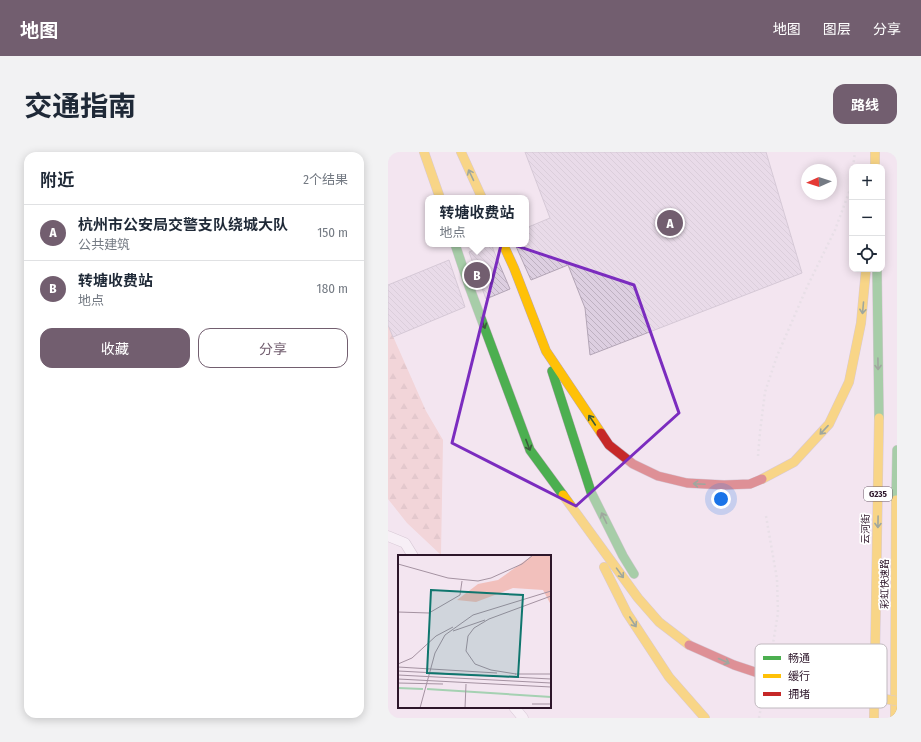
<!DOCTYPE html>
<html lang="zh">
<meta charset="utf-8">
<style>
:root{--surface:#fff;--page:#f2f2f3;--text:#1f2937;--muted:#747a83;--line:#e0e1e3;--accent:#725e6f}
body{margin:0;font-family:"Fira Sans Condensed","Noto Sans SC",sans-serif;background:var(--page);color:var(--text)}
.controls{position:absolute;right:12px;top:12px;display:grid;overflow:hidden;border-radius:8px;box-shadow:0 2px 10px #0003}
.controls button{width:36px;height:36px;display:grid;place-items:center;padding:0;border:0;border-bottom:1px solid var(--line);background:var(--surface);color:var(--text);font:20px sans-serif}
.compass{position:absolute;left:413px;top:12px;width:36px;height:36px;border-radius:50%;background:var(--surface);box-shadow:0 2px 10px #0003;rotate:267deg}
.you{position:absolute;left:333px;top:347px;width:14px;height:14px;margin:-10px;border:3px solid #fff;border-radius:50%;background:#1a73e8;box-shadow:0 0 0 6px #1a73e833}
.badge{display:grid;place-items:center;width:26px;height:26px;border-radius:50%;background:var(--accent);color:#fff;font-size:13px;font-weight:700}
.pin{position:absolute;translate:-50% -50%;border:2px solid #fff;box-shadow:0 1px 4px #0006}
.popup{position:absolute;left:37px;top:43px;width:104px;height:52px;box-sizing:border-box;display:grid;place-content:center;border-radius:8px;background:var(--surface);filter:drop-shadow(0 1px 3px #0005);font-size:13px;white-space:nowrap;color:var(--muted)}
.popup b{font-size:15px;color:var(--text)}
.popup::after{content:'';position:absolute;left:50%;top:100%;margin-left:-8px;border:8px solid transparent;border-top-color:var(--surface)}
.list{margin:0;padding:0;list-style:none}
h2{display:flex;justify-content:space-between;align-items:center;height:52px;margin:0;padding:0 16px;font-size:17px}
h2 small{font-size:13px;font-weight:400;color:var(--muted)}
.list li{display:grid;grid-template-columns:26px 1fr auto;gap:12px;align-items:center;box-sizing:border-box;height:56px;padding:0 16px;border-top:1px solid var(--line)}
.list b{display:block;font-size:15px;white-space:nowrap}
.list p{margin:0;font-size:13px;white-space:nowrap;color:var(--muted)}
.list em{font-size:13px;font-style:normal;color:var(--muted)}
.actions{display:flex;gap:8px;padding:12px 16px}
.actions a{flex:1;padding:9px 0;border:1px solid var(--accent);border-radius:12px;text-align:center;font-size:14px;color:var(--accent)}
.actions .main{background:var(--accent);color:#fff}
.icon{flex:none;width:22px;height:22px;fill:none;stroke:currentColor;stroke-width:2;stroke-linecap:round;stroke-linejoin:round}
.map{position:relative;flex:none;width:509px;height:566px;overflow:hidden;border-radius:12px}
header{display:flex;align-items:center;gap:24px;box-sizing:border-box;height:56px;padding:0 20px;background:var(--accent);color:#fff}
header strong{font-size:19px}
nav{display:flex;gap:22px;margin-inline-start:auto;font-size:14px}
.intro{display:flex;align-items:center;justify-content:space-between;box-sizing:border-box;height:96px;padding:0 24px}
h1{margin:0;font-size:28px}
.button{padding:10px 18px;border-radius:12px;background:var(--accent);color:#fff;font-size:14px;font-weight:700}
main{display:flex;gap:24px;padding:0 24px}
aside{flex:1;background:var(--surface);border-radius:12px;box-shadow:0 2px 10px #0003}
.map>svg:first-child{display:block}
.forest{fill:url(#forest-firs)}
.building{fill:url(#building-back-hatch);stroke:#b3a5b6}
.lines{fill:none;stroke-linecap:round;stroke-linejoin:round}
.street-casing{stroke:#b8a6b5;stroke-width:11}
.fast-casing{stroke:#b8a6b5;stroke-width:10}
.slow-casing{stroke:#b8a6b5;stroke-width:10}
.jam-casing{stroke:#b8a6b5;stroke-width:10}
.path{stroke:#dcd7db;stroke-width:2.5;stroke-dasharray:2 3;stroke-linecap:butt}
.street{stroke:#fdfbfd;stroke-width:10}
.fast{stroke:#4caf50;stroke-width:9}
.slow{stroke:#ffc107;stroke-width:9}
.jam{stroke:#c62828;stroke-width:9}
.slow-bridge-casing{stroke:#b8a6b5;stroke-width:10;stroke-linecap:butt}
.jam-bridge-casing{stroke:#b8a6b5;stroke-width:10;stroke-linecap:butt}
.slow-bridge{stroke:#ffc107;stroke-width:9}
.jam-bridge{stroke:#c62828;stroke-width:9}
.oneway{stroke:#3b5b3b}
.marked{fill:none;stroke:#7b2cbf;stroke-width:3;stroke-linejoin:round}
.labels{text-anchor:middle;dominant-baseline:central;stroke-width:3.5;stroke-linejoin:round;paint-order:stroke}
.shield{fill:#fff;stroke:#6c5c6a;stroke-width:1}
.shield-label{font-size:9px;font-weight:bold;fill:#2d162a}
.street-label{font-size:10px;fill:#2d162a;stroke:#fff}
.inset-river{fill:none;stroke:#a5d1b2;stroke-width:2}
.inset-road{fill:none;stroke:#a492a1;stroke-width:1}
.view{fill:#0f766e;fill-opacity:0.15;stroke:#0f766e;stroke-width:2}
.inset-edge{fill:none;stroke:#2d162a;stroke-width:2}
.key{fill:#fff;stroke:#c0b9bf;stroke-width:1}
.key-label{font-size:11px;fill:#2d162a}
</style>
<header>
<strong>地图</strong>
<nav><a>地图</a><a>图层</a><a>分享</a></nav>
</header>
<div class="intro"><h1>交通指南</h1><a class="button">路线</a></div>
<main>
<aside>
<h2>附近<small>2个结果</small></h2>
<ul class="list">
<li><span class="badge">A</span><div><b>杭州市公安局交警支队绕城大队</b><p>公共建筑</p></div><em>150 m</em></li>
<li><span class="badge">B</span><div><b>转塘收费站</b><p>地点</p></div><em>180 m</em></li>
</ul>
<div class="actions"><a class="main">收藏</a><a>分享</a></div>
</aside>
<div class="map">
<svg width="509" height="566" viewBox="0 0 509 566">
<defs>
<pattern id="forest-firs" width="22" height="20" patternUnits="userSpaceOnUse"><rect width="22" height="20" fill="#f2c0bc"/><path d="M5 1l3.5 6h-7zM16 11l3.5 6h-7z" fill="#d0a4a2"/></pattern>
<pattern id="building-back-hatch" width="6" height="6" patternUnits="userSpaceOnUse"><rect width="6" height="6" fill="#ddcfe1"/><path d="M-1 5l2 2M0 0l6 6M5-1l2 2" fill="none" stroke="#beb1c1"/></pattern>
</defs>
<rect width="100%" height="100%" fill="#f3e5f0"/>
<!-- forest -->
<path class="forest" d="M 0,173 L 38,259 L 55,288 L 53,403 L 19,371 L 0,347 Z"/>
<!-- building -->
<path class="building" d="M 137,0 L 378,0 L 414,121 L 202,203 L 197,156 L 180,113 L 143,128 L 127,92 L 138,92 L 138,76 L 162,66 Z
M 100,92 L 104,92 L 105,97 L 122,137 L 98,147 L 81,100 Z
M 61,108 L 77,155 L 5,185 L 0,173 L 0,133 Z"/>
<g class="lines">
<!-- street casing -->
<g class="street-casing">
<path id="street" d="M 0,384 L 17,391 L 25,404
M 126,555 L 135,566"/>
</g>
<!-- fast casing -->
<g class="fast-casing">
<path id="fast" d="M 67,92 L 81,134 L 142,298 L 175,343
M 489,118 L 491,266
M 164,219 L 203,340 L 235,404 L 246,422
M 508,348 L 509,298"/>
</g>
<!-- slow casing -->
<g class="slow-casing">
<path id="slow" d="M 36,0 L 52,46
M 73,0 L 94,46
M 487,0 L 487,15
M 115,92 L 126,116 L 158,199 L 213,281
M 374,327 L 406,310 L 441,272 L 461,230 L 473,171 L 478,117
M 175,343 L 250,446 L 271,470 L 301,493
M 216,415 L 239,461 L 281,525 L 317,566
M 486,566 L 491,266
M 507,566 L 508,348"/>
</g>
<!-- jam casing -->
<g class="jam-casing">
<path id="jam" d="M 213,281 L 221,293 L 245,312 L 270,324 L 299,331 L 336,333 L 362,332 L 374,327"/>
</g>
<!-- path -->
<path class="path" d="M 465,15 L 467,0
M 370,304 L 372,280 L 377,240 L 389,204 L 419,135 L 447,78 L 463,35 L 464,25
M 378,364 L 389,427 L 390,461 L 382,510
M 371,566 L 376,538"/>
<!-- street -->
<use href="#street" class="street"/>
<!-- fast -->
<use href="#fast" class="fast"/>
<!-- slow -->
<use href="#slow" class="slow"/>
<!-- jam -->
<use href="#jam" class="jam"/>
<!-- slow-bridge casing -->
<g class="slow-bridge-casing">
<path id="slow-bridge" d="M 458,540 L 509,549"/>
</g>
<!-- jam-bridge casing -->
<g class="jam-bridge-casing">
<path id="jam-bridge" d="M 301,493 L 346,513 L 385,526 L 458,540"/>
</g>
<!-- slow-bridge -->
<use href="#slow-bridge" class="slow-bridge"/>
<!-- jam-bridge -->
<use href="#jam-bridge" class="jam-bridge"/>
</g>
<!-- one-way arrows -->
<defs><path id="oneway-shaft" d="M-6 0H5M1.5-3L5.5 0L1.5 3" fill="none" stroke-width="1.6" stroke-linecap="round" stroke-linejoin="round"/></defs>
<g class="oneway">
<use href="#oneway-shaft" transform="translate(83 23) rotate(-115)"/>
<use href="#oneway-shaft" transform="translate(475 156) rotate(95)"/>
<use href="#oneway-shaft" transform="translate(95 171) rotate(70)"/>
<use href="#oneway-shaft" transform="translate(490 212) rotate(89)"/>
<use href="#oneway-shaft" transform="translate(204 268) rotate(-124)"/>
<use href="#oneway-shaft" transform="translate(436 278) rotate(133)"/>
<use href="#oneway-shaft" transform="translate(140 293) rotate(69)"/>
<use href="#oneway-shaft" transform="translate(311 332) rotate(-177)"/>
<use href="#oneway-shaft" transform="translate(216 366) rotate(-116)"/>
<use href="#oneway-shaft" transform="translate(490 370) rotate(91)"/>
<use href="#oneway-shaft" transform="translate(232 421) rotate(54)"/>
<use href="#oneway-shaft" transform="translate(245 470) rotate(57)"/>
<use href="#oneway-shaft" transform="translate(336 509) rotate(24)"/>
</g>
<!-- marked area -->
<path d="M0 0H509V566H0ZM 114,89 L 246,133 L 291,261 L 188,354 L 64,291 Z" fill="#f3e5f0" fill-opacity=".55" fill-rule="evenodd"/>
<path class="marked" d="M 114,89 L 246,133 L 291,261 L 188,354 L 64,291 Z"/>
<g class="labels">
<!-- shield labels -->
<rect class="shield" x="476" y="335" width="28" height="14" rx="3"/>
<g class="shield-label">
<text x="490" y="342">G235</text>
</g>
<!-- street labels -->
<g class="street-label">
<text transform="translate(478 377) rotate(-89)">云河街</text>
<text transform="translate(497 432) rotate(-90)">彩虹快速路</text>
</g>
</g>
<!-- overview -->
<g transform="translate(10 403)">
<rect width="153" height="153" fill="#f3e5f0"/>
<path d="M 135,0 L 153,0 L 153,50 L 145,35 L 115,33 L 78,47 L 59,45 L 80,29 L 100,25 Z" fill="#f2c0bc"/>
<path class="inset-river" d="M 0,133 L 25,134M 29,134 L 153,142"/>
<path class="inset-road" d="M 0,9 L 50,23 L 80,26 L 93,23 L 124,9 L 135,0M 0,57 L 31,58 L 62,40 L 64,26M 55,76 L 87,65M 0,109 L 14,103 L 38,81 L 55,72M 0,112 L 99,118M 0,116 L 153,124M 117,119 L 153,119M 118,119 L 93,115 L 77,109 L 68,96 L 70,81 L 76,73 L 91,64 L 153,41M 0,120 L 153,128M 0,124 L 153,132M 0,128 L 45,129M 134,149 L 153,149M 22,153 L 37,98 L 47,80 L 75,60 L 153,36M 67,153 L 68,129"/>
<path class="view" d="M 33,35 L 125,40 L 120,122 L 29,118 Z"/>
<rect width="153" height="153" class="inset-edge"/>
</g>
<!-- legend -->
<rect x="367" y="492" width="132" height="64" rx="6" class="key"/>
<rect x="375" y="504" width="18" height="4" fill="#4caf50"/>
<rect x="375" y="522" width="18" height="4" fill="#ffc107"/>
<rect x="375" y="540" width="18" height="4" fill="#c62828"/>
<g class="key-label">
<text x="400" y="510">畅通</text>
<text x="400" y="528">缓行</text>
<text x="400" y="546">拥堵</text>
</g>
</svg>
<div class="controls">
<button>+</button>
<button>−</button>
<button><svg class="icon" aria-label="locate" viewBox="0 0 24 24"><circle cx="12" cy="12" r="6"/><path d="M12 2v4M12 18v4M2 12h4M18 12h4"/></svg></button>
</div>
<svg class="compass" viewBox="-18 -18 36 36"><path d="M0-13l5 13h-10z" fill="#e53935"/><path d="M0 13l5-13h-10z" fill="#747a83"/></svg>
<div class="you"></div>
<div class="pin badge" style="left:282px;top:71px">A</div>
<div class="pin badge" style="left:89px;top:123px">B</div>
<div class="popup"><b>转塘收费站</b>地点</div>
</div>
</main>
